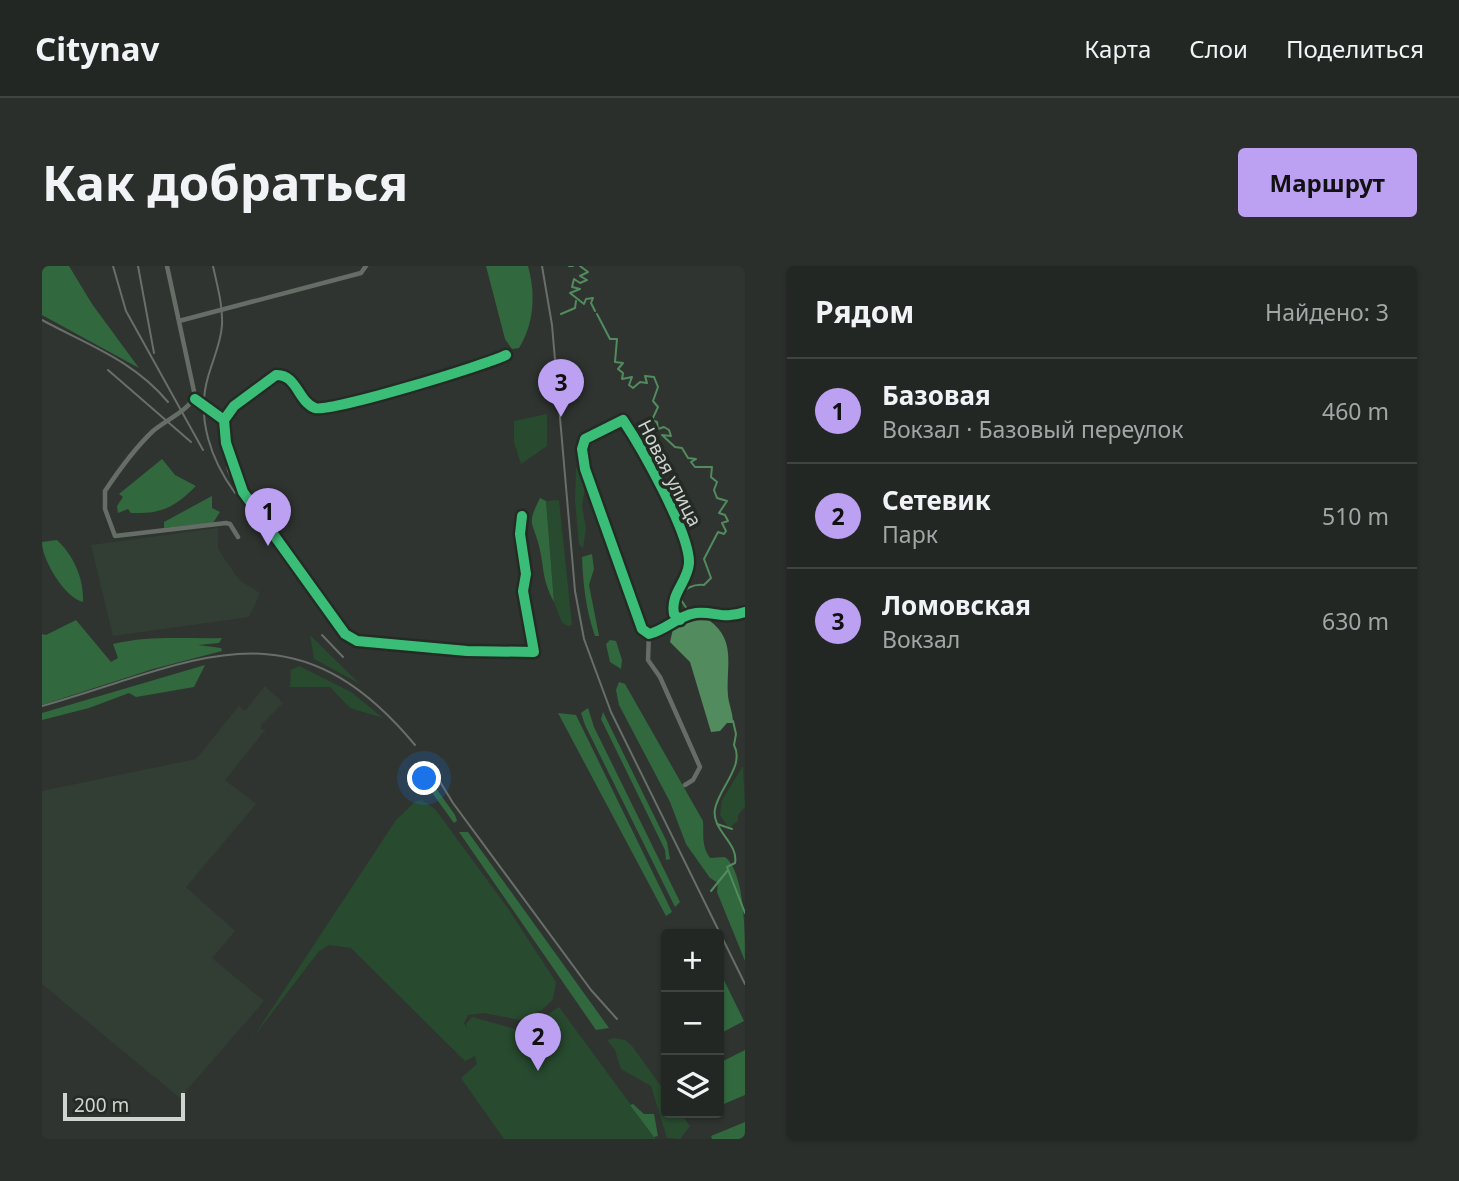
<!DOCTYPE html>
<html lang="ru">
<meta charset="utf-8">
<style>
:root{--surface:#232724;--page:#2b2f2c;--text:#f1f3f6;--muted:#a3a5a6;--line:#404441;--accent:#bca0f2}
body{margin:0;font-family:"Noto Sans",sans-serif;background:var(--page);color:var(--text)}
.controls{position:absolute;right:21px;bottom:21px;display:grid;overflow:hidden;border-radius:7px;box-shadow:0 2px 5px #0004}
.controls button{width:63px;height:63px;display:grid;place-items:center;padding:0;border:0;border-bottom:2px solid var(--line);background:var(--surface);color:var(--text);font:35px sans-serif}
.scale{position:absolute;left:21px;bottom:18px;width:122px;box-sizing:border-box;padding-left:7px;border:4px solid #d0d4d0;border-top:0;font-size:19px;line-height:24px;white-space:nowrap;color:#d0d4d0;-webkit-text-stroke:5px #242b25;paint-order:stroke}
.you{position:absolute;left:383px;top:513px;width:24px;height:24px;margin:-18px;border:5px solid #fff;border-radius:50%;background:#1a73e8;box-shadow:0 0 0 10px #1a73e833}
.badge{display:grid;place-items:center;width:46px;height:46px;border-radius:50%;background:var(--accent);color:#111;font-size:23px;font-weight:700}
.pin{position:absolute;translate:-50% -58px;filter:drop-shadow(0 2px 4px #0008)}
.pin::after{content:'';position:absolute;top:37px;width:24px;height:21px;background:inherit;clip-path:polygon(0 0,100% 0,50% 100%)}
.list{margin:0;padding:0;list-style:none}
h2{display:flex;justify-content:space-between;align-items:center;height:91px;margin:0;padding:0 28px;font-size:30px}
h2 small{font-size:23px;font-weight:400;color:var(--muted)}
.list li{display:grid;grid-template-columns:46px 1fr auto;gap:21px;align-items:center;box-sizing:border-box;height:105px;padding:0 28px;border-top:2px solid var(--line)}
.list b{display:block;font-size:26px;white-space:nowrap}
.list p{margin:0;font-size:23px;white-space:nowrap;color:var(--muted)}
.list em{font-size:23px;font-style:normal;color:var(--muted)}
.icon{flex:none;width:38px;height:38px;fill:none;stroke:currentColor;stroke-width:2;stroke-linecap:round;stroke-linejoin:round}
.map{position:relative;flex:none;width:703px;height:873px;overflow:hidden;border-radius:7px}
header{display:flex;align-items:center;gap:42px;box-sizing:border-box;height:98px;padding:0 35px;background:var(--surface);border-bottom:2px solid var(--line)}
header strong{font-size:33px}
nav{display:flex;gap:38px;margin-inline-start:auto;font-size:24px}
.intro{display:flex;align-items:center;justify-content:space-between;box-sizing:border-box;height:168px;padding:0 42px}
h1{margin:0;font-size:49px}
.button{padding:18px 32px;border-radius:7px;background:var(--accent);color:#111;font-size:24px;font-weight:700}
main{display:flex;gap:42px;padding:0 42px}
aside{flex:1;background:var(--surface);border-radius:7px;box-shadow:0 2px 5px #0004}
.map>svg:first-child{display:block}
.built{fill:#323e33}
.green{fill:#284a2f}
.forest{fill:#32683e}
.water{fill:#528b5d}
.lines{fill:none;stroke-linecap:round;stroke-linejoin:round}
.stream{stroke:#528b5d;stroke-width:2}
.minor{stroke:#656d66;stroke-width:4.5}
.rail{stroke:#686e69;stroke-width:2}
.cycleway-casing{stroke:#242b25;stroke-width:15}
.cycleway{stroke:#3abd76;stroke-width:10}
.labels{text-anchor:middle;dominant-baseline:central;stroke-width:7;stroke-linejoin:round;paint-order:stroke}
.street-label{font-size:19px;fill:#d0d4d0;stroke:#242b25}
</style>
<header>
<strong>Citynav</strong>
<nav><a>Карта</a><a>Слои</a><a>Поделиться</a></nav>
</header>
<div class="intro"><h1>Как добраться</h1><a class="button">Маршрут</a></div>
<main>
<div class="map">
<svg width="703" height="873" viewBox="0 0 703 873">
<rect width="100%" height="100%" fill="#2f3430"/>
<!-- built -->
<path class="built" d="M 176,262 L 176,283 L 197,314 L 218,327 L 207,351 L 71,370 L 49,279 Z
M 223,420 L 241,437 L 219,459 L 219,464 L 224,463 L 183,514 L 214,538 L 144,621 L 193,665 L 170,692 L 222,735 L 138,832 L 0,718 L 0,525 L 154,493 L 197,440 L 203,445 Z"/>
<!-- green -->
<path class="green" d="M 505,148 L 505,180 L 479,198 L 472,176 L 472,155 Z
M 534,201 L 544,216 L 540,240 L 544,262 L 541,282 L 537,278 L 533,235 Z
M 517,234 L 530,359 L 526,360 L 520,357 L 512,336 L 504,235 Z
M 268,369 L 318,418 L 272,393 Z
M 257,400 L 309,426 L 341,452 L 308,442 L 288,421 L 248,421 L 249,404 Z
M 701,500 L 703,541 L 696,549 L 696,555 L 687,562 L 678,549 L 680,534 Z
M 380,534 L 393,543 L 465,641 L 514,716 L 511,733 L 500,744 L 478,754 L 442,747 L 426,749 L 422,757 L 425,763 L 424,758 L 430,751 L 481,765 L 517,741 L 614,873 L 462,873 L 419,812 L 435,798 L 433,790 L 423,795 L 309,682 L 287,679 L 277,685 L 210,773 L 354,554 L 374,535 Z
M 572,772 L 583,774 L 590,780 L 624,827 L 624,847 L 638,847 L 648,860 L 638,873 L 625,872 L 609,820 L 579,803 L 573,784 L 565,774 Z"/>
<!-- forest -->
<path class="forest" d="M 0,0 L 27,0 L 50,38 L 97,102 L 0,49 Z
M 444,0 L 486,0 C 494,28 492,58 477,82 L 470,83 L 463,73 Z
M 120,193 L 133,209 L 154,220 C 133,241 120,248 89,247 L 86,243 L 76,247 L 75,240 L 81,231 L 77,228 Z
M 170,230 L 170,242 L 178,246 L 171,257 L 122,262 L 122,256 Z
M 498,232 L 504,235 L 512,336 C 499,311 503,304 497,280 C 491,255 484,260 498,232 Z
M 15,274 C 32,290 42,313 41,336 C 23,332 0,294 0,276 Z
M 550,288 L 552,303 L 547,319 L 557,370 L 553,370 C 544,344 541,318 540,291 Z
M 34,354 L 69,396 L 76,392 L 71,378 C 108,369 143,373 180,372 L 177,377 L 156,379 L 179,382 L 180,385 L 111,403 L 0,439 L 0,368 L 4,369 Z
M 568,374 L 574,375 L 580,394 L 579,403 L 568,396 L 564,378 Z
M 163,399 L 152,421 L 94,431 L 87,427 L 47,442 L 0,454 L 0,447 Z
M 577,416 L 583,418 L 661,555 C 662,570 659,579 668,592 L 683,591 C 703,606 703,667 703,695 L 675,626 L 676,617 L 668,612 L 644,578 L 628,536 L 577,439 L 574,424 Z
M 546,442 L 552,461 L 638,636 L 633,641 L 543,459 L 539,447 Z
M 561,446 L 625,576 L 628,593 L 624,594 L 623,584 L 559,453 Z
M 516,447 L 534,449 L 630,646 L 624,650 Z
M 376,497 L 413,549 L 415,555 L 412,557 L 380,513 Z
M 417,566 L 426,566 L 567,762 L 554,764 Z
M 677,704 L 702,755 L 681,766 L 677,757 Z
M 703,784 L 703,829 L 677,840 L 677,797 Z
M 591,838 L 602,848 L 612,848 L 616,870 L 612,871 L 588,839 Z
M 703,856 L 703,873 L 670,873 L 669,870 Z"/>
<!-- water -->
<path class="water" d="M 661,350 C 696,372 684,395 686,430 C 687,439 691,447 691,457 L 685,457 L 678,465 L 669,466 L 648,396 L 628,376 L 631,363 L 647,352 Z"/>
<g class="lines">
<!-- stream -->
<path class="stream" d="M 527,0 L 531,0
M 538,0 L 546,6 L 538,10 L 545,14 L 538,17 L 532,13 L 530,21 L 538,23 L 528,27 L 542,38 L 544,33 L 551,32 L 549,37 L 553,45
M 519,48 L 533,42 L 534,35
M 555,48 L 568,73 L 575,73 L 573,96 L 581,97 L 576,103 L 581,107 L 580,113 L 590,111 L 587,119 L 591,122 L 598,116 L 605,117 L 603,110 L 612,111 L 616,121 L 611,135 L 616,141 L 610,154 L 615,156 L 616,163 L 622,161 L 627,164 L 629,170 L 620,169 L 633,181 L 640,182 L 646,192 L 654,193 L 649,196 L 653,201 L 670,201 L 669,211 L 675,216 L 672,224 L 675,232 L 685,235 L 677,247 L 683,249 L 686,255 L 680,257 L 684,265 L 682,268 L 676,266 L 662,293 L 669,312 L 662,319 C 652,318 642,322 637,331 L 647,346
M 691,455 L 694,468 L 692,479 C 703,500 677,522 673,543 C 669,564 697,577 693,597 L 685,601 L 703,647
M 675,558 L 690,563
M 669,625 L 686,604"/>
<!-- minor -->
<path class="minor" d="M 125,0 L 153,130 C 146,145 124,154 111,165 C 93,182 77,204 63,225 L 63,243 L 73,270 L 184,257 L 188,258 L 196,271
M 137,55 L 319,7 L 324,0
M 153,133 L 182,154 L 184,177 L 201,226 L 303,368 L 315,375 L 425,385 L 492,386 L 481,325 L 484,308 L 478,268 L 480,250
M 182,154 L 192,140 L 234,109 C 255,108 256,136 273,142 C 287,147 444,99 464,89
M 638,354 L 632,348 C 628,327 646,316 647,297 C 648,267 599,181 581,154 L 543,173 L 540,183 L 543,203 L 600,363 L 607,368 C 624,364 637,349 654,347 C 673,345 681,354 703,346
M 607,368 L 606,394 L 618,411 L 658,501 L 651,514 L 643,519"/>
<!-- rail -->
<path class="rail" d="M 71,0 L 84,45 L 161,184
M 96,0 L 112,87
M 171,0 C 175,19 181,39 180,59 C 179,77 171,93 166,111 C 154,152 169,194 193,227
M 500,0 L 510,59 L 533,325 L 542,373 L 569,446 L 703,718
M 0,54 C 46,79 91,94 126,136
M 66,104 L 149,176
M 180,164 L 186,205 L 212,254
M 280,369 L 301,391
M 0,440 C 154,396 251,332 373,479
M 389,501 L 411,537 L 549,724 L 575,753"/>
<!-- cycleway casing -->
<g class="cycleway-casing">
<path id="cycleway" d="M 153,133 L 182,154 L 184,177 L 201,226 L 303,368 L 315,375 L 425,385 L 492,386 L 481,325 L 484,308 L 478,268 L 480,250
M 182,154 L 192,140 L 234,109 C 255,108 256,136 273,142 C 287,147 444,99 464,89
M 638,354 L 632,348 C 628,327 646,316 647,297 C 648,267 599,181 581,154 L 543,173 L 540,183 L 543,203 L 600,363 L 607,368 C 624,364 637,349 654,347 C 673,345 681,354 703,346"/>
</g>
<!-- cycleway -->
<use href="#cycleway" class="cycleway"/>
</g>
<g class="labels">
<!-- street labels -->
<g class="street-label">
<text transform="translate(628 207) rotate(63)">Новая улица</text>
</g>
</g>
</svg>
<div class="controls">
<button>+</button>
<button>−</button>
<button><svg class="icon" aria-label="layers" viewBox="0 0 24 24"><path d="M12 4l9 5-9 5-9-5zM3 14l9 5 9-5"/></svg></button>
</div>
<div class="scale">200 m</div>
<div class="you"></div>
<div class="pin badge" style="left:226px;top:280px">1</div>
<div class="pin badge" style="left:496px;top:805px">2</div>
<div class="pin badge" style="left:519px;top:151px">3</div>
</div>
<aside>
<h2>Рядом<small>Найдено: 3</small></h2>
<ul class="list">
<li><span class="badge">1</span><div><b>Базовая</b><p>Вокзал · Базовый переулок</p></div><em>460 m</em></li>
<li><span class="badge">2</span><div><b>Сетевик</b><p>Парк</p></div><em>510 m</em></li>
<li><span class="badge">3</span><div><b>Ломовская</b><p>Вокзал</p></div><em>630 m</em></li>
</ul>
</aside>
</main>
